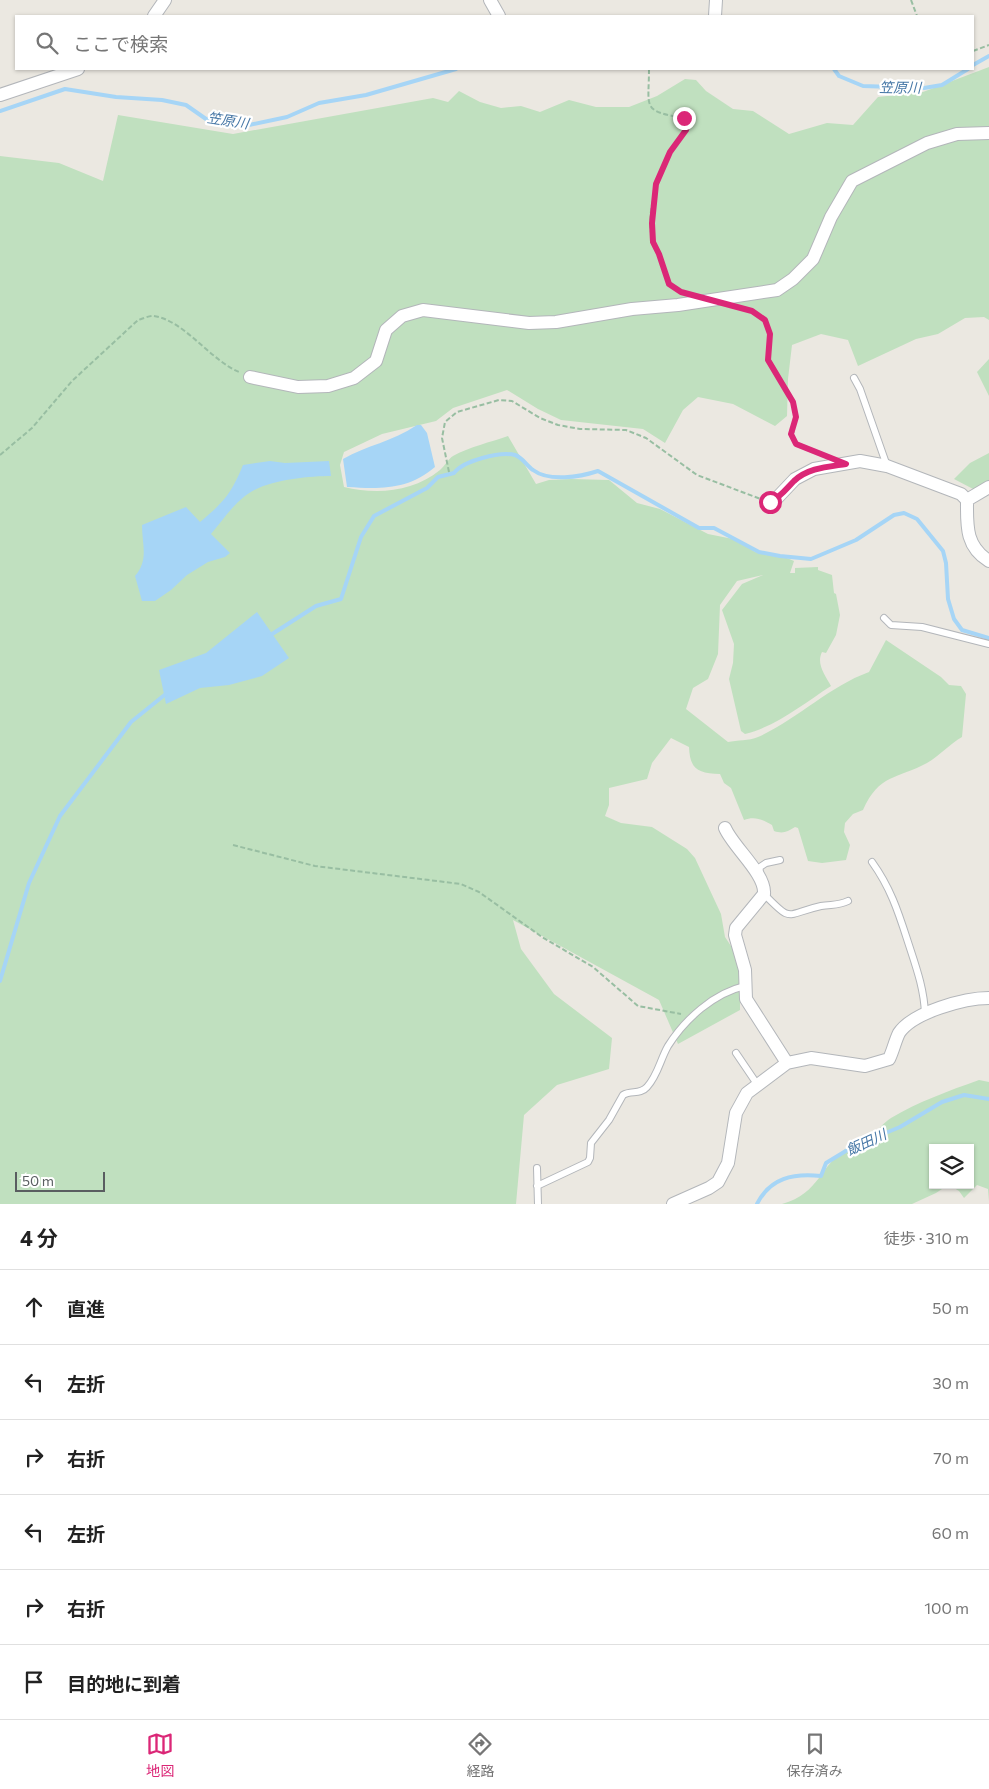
<!DOCTYPE html>
<html lang="ja">
<meta charset="utf-8">
<style>
:root{--surface:#fff;--page:#f2f2f2;--text:#222;--muted:#767676;--line:#e0e0e0;--accent:#db2777}
body{margin:0;font-family:Commissioner,"Noto Sans JP",sans-serif;background:var(--page);color:var(--text)}
.controls{position:absolute;right:15px;bottom:15px;display:grid;overflow:hidden;border-radius:0px;box-shadow:0 1px 4px #0004}
.controls button{width:45px;height:45px;display:grid;place-items:center;padding:0;border:0;border-bottom:1px solid var(--line);background:var(--surface);color:var(--text);font:25px sans-serif}
.scale{position:absolute;left:15px;bottom:12px;width:90px;box-sizing:border-box;padding-left:5px;border:2px solid #595d60;border-top:0;font-size:14px;line-height:18px;white-space:nowrap;color:#595d60;-webkit-text-stroke:4px #fff;paint-order:stroke}
.stop{position:absolute;width:15px;height:15px;margin:-11px;border:4px solid #db2777;border-radius:50%;background:#fff}
.stop.end{background:#db2777;border-color:#fff;box-shadow:0 1px 5px #0008}
.list{margin:0;padding:0;list-style:none}
h2{display:flex;justify-content:space-between;align-items:center;height:65px;margin:0;padding:0 20px;font-size:21px}
h2 small{font-size:16px;font-weight:400;color:var(--muted)}
.list li{display:grid;grid-template-columns:32px 1fr auto;gap:15px;align-items:center;box-sizing:border-box;height:75px;padding:0 20px;border-top:1px solid var(--line)}
.list b{display:block;font-size:19px;white-space:nowrap}
.list em{font-size:16px;font-style:normal;color:var(--muted)}
.icon{flex:none;width:28px;height:28px;fill:none;stroke:currentColor;stroke-width:2;stroke-linecap:round;stroke-linejoin:round}
.map{position:relative;flex:none;width:989px;height:1204px;overflow:hidden}
.search{position:absolute;background:var(--surface);box-shadow:0 1px 4px #0004;left:15px;right:15px;top:15px;height:55px;display:flex;align-items:center;gap:12px;box-sizing:border-box;padding:0 18px;border-radius:0px;color:var(--muted);font-size:19px}
.sheet{height:515px;background:var(--surface)}
nav{display:flex;justify-content:space-around;align-items:center;box-sizing:border-box;height:70px;border-top:1px solid var(--line);background:var(--surface);font-size:14px;color:var(--muted)}
nav a{display:grid;justify-items:center;gap:2px}
nav .on{color:var(--accent)}
.map>svg:first-child{display:block}
.green{fill:#c0e0bf}
.water{fill:#a6d5f6}
.lines{fill:none;stroke-linecap:round;stroke-linejoin:round}
.stream{stroke:#a6d5f6;stroke-width:4}
.lane-casing{stroke:#b3b6ba;stroke-width:8}
.street-casing{stroke:#b3b6ba;stroke-width:14}
.path{stroke:#98bea2;stroke-width:2;stroke-dasharray:5 2.5;stroke-linecap:butt}
.lane{stroke:#fff;stroke-width:6}
.street{stroke:#fff;stroke-width:12}
.route{stroke:#db2777;stroke-width:6}
.labels{text-anchor:middle;dominant-baseline:central;stroke-width:4.5;stroke-linejoin:round;paint-order:stroke}
.water-label{font-size:14px;font-style:italic;fill:#4677a6;stroke:#fff}
</style>
<div class="map">
<svg width="989" height="1204" viewBox="0 0 989 1204">
<rect width="100%" height="100%" fill="#ebe8e1"/>
<!-- green -->
<path class="green" d="M 989,67 L 989,320 L 984,317 L 965,318 L 938,334 L 916,339 L 858,366 L 848,340 L 821,334 L 792,345 L 788,379 L 787,416 L 775,426 L 733,404 L 698,397 L 683,410 L 665,443 L 643,429 L 561,420 L 538,409 L 507,390 L 453,408 L 436,421 L 382,434 L 344,452 L 340,465 L 344,487 C 377,495 413,492 440,470 C 445,466 448,459 453,456 C 469,447 491,442 508,436 L 536,484 L 549,480 L 571,479 L 609,480 L 637,503 L 660,509 L 708,534 L 738,540 L 755,552 L 780,555 L 794,561 L 790,573 L 795,573 L 795,568 L 818,567 L 818,570 L 832,575 L 834,593 L 836,594 L 840,615 L 836,635 L 826,653 L 822,652 C 816,664 825,675 831,686 C 803,704 777,726 745,734 L 741,731 L 729,679 L 733,663 L 734,644 L 722,610 L 742,584 L 763,575 L 737,581 L 720,605 L 718,654 L 708,679 L 693,688 L 686,709 L 728,742 C 737,740 749,741 758,737 C 798,719 828,687 869,672 L 886,640 L 941,677 L 949,685 L 961,686 L 966,694 L 962,737 C 950,744 939,756 927,763 C 897,779 879,774 863,810 L 853,814 L 845,823 L 844,832 L 850,845 L 846,860 L 822,863 L 808,861 L 798,828 L 795,827 C 787,832 783,834 774,831 L 772,825 C 762,819 754,816 744,820 L 731,788 L 724,783 L 720,774 C 698,773 690,770 689,747 L 671,738 L 652,763 L 647,779 L 609,788 L 609,805 L 605,816 L 621,823 L 652,827 L 687,849 L 695,858 L 721,914 L 725,937 L 737,955 L 740,977 L 740,1010 L 678,1044 L 659,1000 L 513,920 L 521,949 L 554,994 L 612,1038 L 609,1069 L 557,1085 L 524,1115 L 516,1204 L 0,1204 L 0,156 L 59,163 L 103,181 L 118,115 L 233,134 L 433,98 L 448,102 L 459,91 L 480,102 L 501,108 L 521,106 L 540,112 L 569,100 L 596,107 L 629,107 L 657,96 L 685,79 L 696,80 L 706,91 L 733,109 L 753,111 L 789,134 L 827,123 L 853,125 L 878,97 L 923,92 Z
M 989,359 L 989,396 L 977,372 Z
M 989,453 L 989,482 L 975,490 L 954,479 L 970,463 Z
M 979,1080 L 989,1082 L 989,1201 L 988,1189 L 977,1185 L 964,1198 L 959,1191 L 949,1185 L 970,1185 L 970,1148 L 933,1148 L 933,1185 L 948,1185 L 936,1193 L 912,1204 L 782,1204 C 821,1193 818,1166 850,1146 C 856,1142 864,1140 870,1136 C 878,1131 883,1123 891,1118 C 918,1102 948,1091 979,1080 Z"/>
<!-- water -->
<path class="water" d="M 417,425 L 421,425 L 427,433 L 435,467 C 408,490 381,489 347,487 L 343,459 C 367,445 392,442 417,425 Z
M 270,461 L 285,463 L 329,461 L 331,476 C 308,476 264,480 245,496 C 232,506 222,521 211,534 L 230,553 L 225,557 L 208,562 L 187,575 L 171,590 L 155,601 L 142,601 L 135,576 C 149,560 142,545 142,525 L 186,507 L 200,522 C 224,502 231,494 243,465 Z
M 257,612 L 289,658 L 262,676 L 229,685 L 200,688 L 166,704 L 159,670 L 206,653 Z"/>
<g class="lines">
<!-- stream -->
<path class="stream" d="M 973,65 L 989,56
M 834,69 L 839,76 L 863,86 L 924,88 L 942,85 L 968,69
M 0,111 L 65,89 L 116,97 L 162,100 L 186,105 L 206,119 L 249,125 L 287,117 L 319,103 L 366,95 L 456,69
M 269,636 L 316,606 L 341,599 L 361,537 L 374,516 L 427,488 L 438,477 L 454,473 C 463,461 500,451 515,455 C 522,457 527,466 533,470 C 549,482 580,477 598,471 L 699,528 L 714,528 L 759,552 L 780,556 L 811,559 L 856,540 L 894,515 L 904,513 L 917,519 L 943,551 L 946,563 L 948,599 L 954,619 L 962,630 L 989,638
M 0,981 L 29,883 L 60,816 L 131,722 L 167,693
M 757,1204 C 770,1178 793,1173 821,1176 L 826,1163 L 854,1146 L 900,1127 L 942,1102 L 964,1095 L 989,1099"/>
<!-- lane casing -->
<g class="lane-casing">
<path id="lane" d="M 854,378 L 860,389 L 887,466
M 884,618 L 891,625 L 922,627 L 989,644
M 872,862 C 890,887 898,911 907,939 C 915,964 924,987 925,1014
M 759,874 L 760,867 L 766,863 L 780,860
M 764,894 C 793,924 785,914 821,906 C 831,904 838,906 848,901
M 736,1053 L 757,1084
M 537,1168 L 538,1204
M 537,1186 L 588,1162 L 590,1158 L 591,1143 L 609,1120 L 623,1095 C 631,1090 640,1095 647,1087 C 658,1075 660,1060 668,1046 C 685,1019 714,993 745,986"/>
</g>
<!-- street casing -->
<g class="street-casing">
<path id="street" d="M 490,0 L 499,16
M 154,16 L 165,0
M 715,16 L 716,0
M 0,95 L 78,69
M 250,377 L 298,387 L 328,386 L 354,378 L 376,361 L 386,330 L 402,316 L 423,310 L 529,323 L 556,322 L 632,309 L 678,305 L 777,290 L 793,279 L 813,259 L 831,217 L 852,181 L 927,143 L 957,134 L 989,133
M 777,498 L 795,479 L 814,469 L 860,461 L 887,466 L 961,494 L 967,500 C 967,525 965,546 989,561
M 967,500 L 989,487
M 725,828 C 733,847 766,874 764,894 L 736,928 L 735,935 L 745,970 L 746,999 L 787,1063
M 673,1204 L 709,1188 L 718,1182 L 728,1163 L 736,1113 L 747,1093 L 787,1063 L 811,1058 L 865,1066 L 889,1059 C 893,1051 895,1041 899,1033 C 913,1012 965,998 989,998"/>
</g>
<!-- path -->
<path class="path" d="M 911,0 L 917,16
M 973,51 L 989,45
M 649,69 C 649,108 641,111 684,118 L 687,123 C 684,134 674,142 670,152 C 659,176 644,214 653,241 C 654,246 658,250 660,255 C 663,264 665,275 669,284 L 681,292
M 741,308 C 786,320 760,340 771,366 C 777,380 791,391 794,407 C 796,420 790,431 796,444 L 824,454
M 0,455 L 32,428 L 72,381 L 138,320 C 142,319 148,316 153,316 C 183,319 210,360 239,372
M 449,472 L 442,438 L 445,422 L 457,412 L 499,400 L 512,401 L 540,418 L 558,425 L 580,429 L 626,430 L 646,438 L 697,475 L 766,501
M 233,845 L 315,866 L 461,884 L 479,892 L 542,937 L 593,967 L 638,1006 L 681,1014"/>
<!-- lane -->
<use href="#lane" class="lane"/>
<!-- street -->
<use href="#street" class="street"/>
</g>
<g class="lines">
<!-- route -->
<path class="route" d="M 684,118 L 687,123 L 686,130 L 670,152 L 656,184 L 652,223 L 653,242 L 659,254 L 669,284 L 681,292 L 752,311 L 765,320 L 770,334 L 768,360 L 793,402 L 796,417 L 791,434 L 796,444 L 846,464 C 827,467 808,468 794,481 C 786,489 781,497 770,502"/>
</g>
<g class="labels">
<!-- water labels -->
<g class="water-label">
<text transform="translate(900 87) rotate(1)">笠原川</text>
<text transform="translate(228 120) rotate(9)">笠原川</text>
<text transform="translate(866 1142) rotate(-25)">飯田川</text>
</g>
</g>
</svg>
<div class="controls">
<button><svg class="icon" aria-label="layers" viewBox="0 0 24 24"><path d="M12 4l9 5-9 5-9-5zM3 14l9 5 9-5"/></svg></button>
</div>
<div class="scale">50 m</div>
<div class="stop" style="left:770px;top:502px"></div>
<div class="stop end" style="left:684px;top:118px"></div>
<div class="search"><svg class="icon" aria-label="search" viewBox="0 0 24 24"><circle cx="10" cy="10" r="6"/><path d="M15 15l6 6"/></svg>ここで検索</div>
</div>
<section class="sheet">
<h2>4 分<small>徒歩 · 310 m</small></h2>
<ul class="list">
<li><svg class="icon" aria-label="ahead" viewBox="0 0 24 24"><path d="M12 20V5M6 11l6-6 6 6"/></svg><div><b>直進</b></div><em>50 m</em></li>
<li><svg class="icon" aria-label="left" viewBox="0 0 24 24"><path d="M17 20v-9H6M10 6l-5 5 5 5"/></svg><div><b>左折</b></div><em>30 m</em></li>
<li><svg class="icon" aria-label="right" viewBox="0 0 24 24"><path d="M7 20v-9h11M14 6l5 5-5 5"/></svg><div><b>右折</b></div><em>70 m</em></li>
<li><svg class="icon" aria-label="left" viewBox="0 0 24 24"><path d="M17 20v-9H6M10 6l-5 5 5 5"/></svg><div><b>左折</b></div><em>60 m</em></li>
<li><svg class="icon" aria-label="right" viewBox="0 0 24 24"><path d="M7 20v-9h11M14 6l5 5-5 5"/></svg><div><b>右折</b></div><em>100 m</em></li>
<li><svg class="icon" aria-label="arrive" viewBox="0 0 24 24"><path d="M6 21V4h12l-3 4 3 4H6"/></svg><div><b>目的地に到着</b></div></li>
</ul>
</section>
<nav>
<a class="on"><svg class="icon" aria-label="map" viewBox="0 0 24 24"><path d="M3 6l6-2 6 2 6-2v14l-6 2-6-2-6 2zM9 4v14M15 6v14"/></svg>地図</a>
<a><svg class="icon" aria-label="directions" viewBox="0 0 24 24"><path d="M12 3l9 9-9 9-9-9zM9 14v-3h6M13 9l2 2-2 2"/></svg>経路</a>
<a><svg class="icon" aria-label="saved" viewBox="0 0 24 24"><path d="M7 4h10v16l-5-4-5 4z"/></svg>保存済み</a>
</nav>
